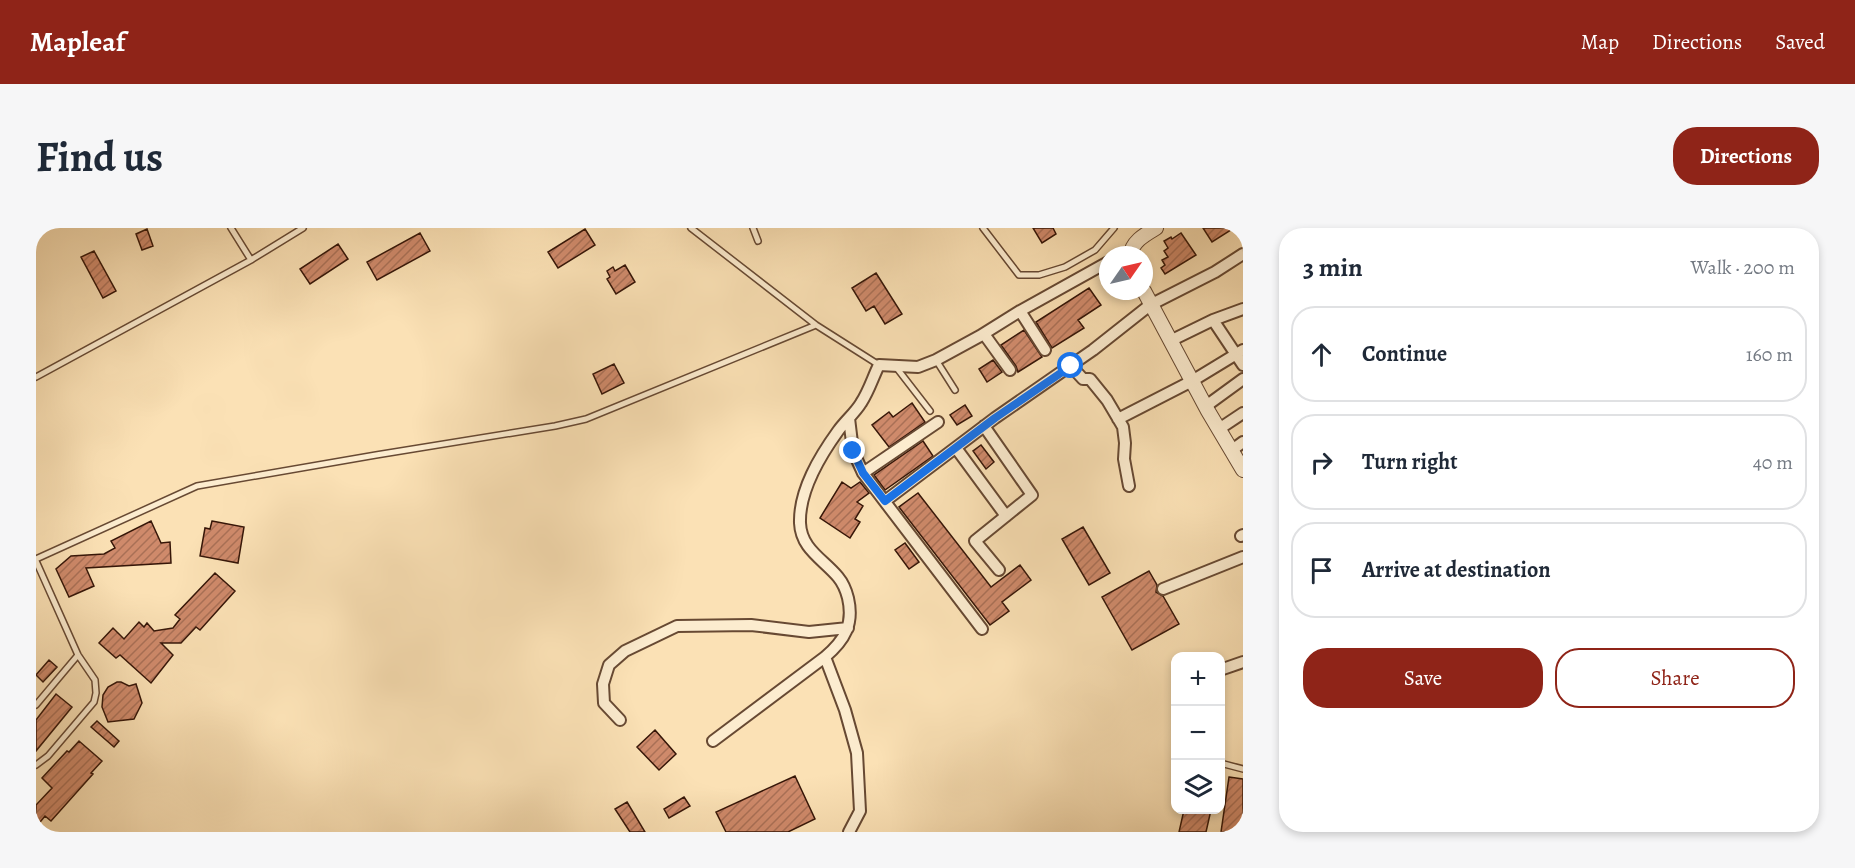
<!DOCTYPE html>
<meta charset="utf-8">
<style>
:root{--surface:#fff;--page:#f6f6f7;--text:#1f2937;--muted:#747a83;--line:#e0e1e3;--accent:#8f2418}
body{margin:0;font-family:Alegreya,serif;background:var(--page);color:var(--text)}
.controls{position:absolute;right:18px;bottom:18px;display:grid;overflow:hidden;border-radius:12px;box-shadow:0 3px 9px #0003}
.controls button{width:54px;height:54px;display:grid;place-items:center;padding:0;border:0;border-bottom:2px solid var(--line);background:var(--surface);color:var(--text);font:30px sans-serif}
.compass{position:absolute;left:1063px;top:18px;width:54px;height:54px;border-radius:50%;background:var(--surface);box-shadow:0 3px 9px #0003;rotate:56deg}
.stop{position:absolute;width:18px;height:18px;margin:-14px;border:4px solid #1a73e8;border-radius:50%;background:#fff}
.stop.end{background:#1a73e8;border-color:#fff;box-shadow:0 2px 6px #0008}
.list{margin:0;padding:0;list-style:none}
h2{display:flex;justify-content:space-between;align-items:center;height:78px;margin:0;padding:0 24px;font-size:26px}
h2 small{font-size:20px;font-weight:400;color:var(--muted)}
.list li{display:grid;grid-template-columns:39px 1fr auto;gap:18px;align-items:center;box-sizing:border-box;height:96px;margin:0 12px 12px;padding:0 12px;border:2px solid var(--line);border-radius:24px}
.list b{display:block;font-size:22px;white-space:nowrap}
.list em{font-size:20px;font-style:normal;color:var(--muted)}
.actions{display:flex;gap:12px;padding:18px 24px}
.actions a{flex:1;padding:14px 0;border:2px solid var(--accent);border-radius:24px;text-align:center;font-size:21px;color:var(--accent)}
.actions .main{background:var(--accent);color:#fff}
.icon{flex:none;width:33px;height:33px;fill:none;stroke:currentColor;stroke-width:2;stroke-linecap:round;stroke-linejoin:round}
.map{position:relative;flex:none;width:1207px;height:604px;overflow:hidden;border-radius:24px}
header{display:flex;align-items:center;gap:36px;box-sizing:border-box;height:84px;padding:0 30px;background:var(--accent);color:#fff}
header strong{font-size:28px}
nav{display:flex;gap:33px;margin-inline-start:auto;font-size:21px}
.intro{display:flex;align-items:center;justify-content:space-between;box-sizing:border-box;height:144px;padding:0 36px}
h1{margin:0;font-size:42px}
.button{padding:15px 27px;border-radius:24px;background:var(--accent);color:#fff;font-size:21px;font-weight:700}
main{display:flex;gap:36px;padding:0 36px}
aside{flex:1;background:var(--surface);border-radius:24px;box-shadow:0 3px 9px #0003}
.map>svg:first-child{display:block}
.building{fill:url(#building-hatch);stroke:#361608;stroke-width:1.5}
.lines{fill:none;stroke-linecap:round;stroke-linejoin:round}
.service-casing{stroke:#674933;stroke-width:8}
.minor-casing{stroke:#674933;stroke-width:14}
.tertiary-casing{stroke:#674933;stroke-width:16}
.service{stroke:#fceccf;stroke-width:5}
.minor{stroke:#fceccf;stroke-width:10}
.tertiary{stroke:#fceccf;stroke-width:14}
.route{stroke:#1a73e8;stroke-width:8}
</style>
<header>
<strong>Mapleaf</strong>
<nav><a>Map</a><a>Directions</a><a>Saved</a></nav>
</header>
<div class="intro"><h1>Find us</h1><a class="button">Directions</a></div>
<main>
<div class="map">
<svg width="1207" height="604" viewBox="0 0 1207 604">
<defs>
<pattern id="building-hatch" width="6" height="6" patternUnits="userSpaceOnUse" patternTransform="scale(1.5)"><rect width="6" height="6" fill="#cf8a6b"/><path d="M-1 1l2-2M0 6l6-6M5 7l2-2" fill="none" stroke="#a97056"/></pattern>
</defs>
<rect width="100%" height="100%" fill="#fbe1b5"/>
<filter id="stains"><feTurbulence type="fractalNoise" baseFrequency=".00333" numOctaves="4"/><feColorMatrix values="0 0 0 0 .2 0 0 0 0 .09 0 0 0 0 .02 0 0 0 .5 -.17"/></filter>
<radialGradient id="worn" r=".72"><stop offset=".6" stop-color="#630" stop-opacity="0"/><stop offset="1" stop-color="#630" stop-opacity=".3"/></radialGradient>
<!-- building -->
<path class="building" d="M 997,0 L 1017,0 L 1020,6 L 1006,15 Z
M 1167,0 L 1198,0 L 1176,14 Z
M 111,1 L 117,18 L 106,22 L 100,6 Z
M 549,1 L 559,17 L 522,40 L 512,24 Z
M 384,5 L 394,23 L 341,52 L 331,34 Z
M 1145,5 L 1160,27 L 1129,46 L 1125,40 L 1129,37 L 1126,32 L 1132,29 L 1128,23 L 1132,20 L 1128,13 L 1135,9 L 1136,11 Z
M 302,16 L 312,31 L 274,56 L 264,41 Z
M 58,23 L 80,63 L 67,70 L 45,29 Z
M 589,37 L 599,54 L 580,66 L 571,51 L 574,49 L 571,43 L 577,39 L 579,43 Z
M 840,45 L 866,86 L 849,96 L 838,78 L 830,83 L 816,60 Z
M 1053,60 L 1065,77 L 1042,92 L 1048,100 L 1016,120 L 1000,94 Z
M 988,102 L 1006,129 L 982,144 L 980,138 L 965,117 Z
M 957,132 L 966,144 L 951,154 L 943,141 Z
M 578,136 L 588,155 L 566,166 L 557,146 Z
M 876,175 L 889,194 L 853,219 L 836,197 L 853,184 L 857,189 Z
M 929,177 L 936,188 L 921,197 L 914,187 Z
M 887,213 L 897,228 L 849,262 L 838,247 Z
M 945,217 L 958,234 L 950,241 L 937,223 Z
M 806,254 L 815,260 L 824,254 L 833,265 L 821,274 L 827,278 L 819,291 L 824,294 L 814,310 L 784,290 Z
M 882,265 L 955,359 L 984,337 L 995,352 L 966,374 L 973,383 L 954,397 L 863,279 Z
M 115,293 L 125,315 L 134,314 L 135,335 L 50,340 L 58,358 L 33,369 L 20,341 L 35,328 L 68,326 L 79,320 L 75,313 Z
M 176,293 L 208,299 L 202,335 L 164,328 L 169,300 L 174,301 Z
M 1047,299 L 1074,345 L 1053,357 L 1026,311 Z
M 869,315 L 883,334 L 873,341 L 859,322 Z
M 1113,343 L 1121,357 L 1120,364 L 1127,368 L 1143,396 L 1096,422 L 1066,369 Z
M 179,345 L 199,363 L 164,402 L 160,399 L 145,415 L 125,415 L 137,427 L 115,455 L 84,427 L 80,430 L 63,415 L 77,400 L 88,411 L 103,394 L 108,399 L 111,395 L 118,403 L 137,400 L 144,391 L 139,387 Z
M 13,432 L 21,439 L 7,454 L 0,447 Z
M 81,454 L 85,454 L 93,458 L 100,456 L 106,475 L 98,491 L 72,494 L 66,479 L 67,467 L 72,459 Z
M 20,466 L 36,479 L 0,523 L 0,492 Z
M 61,493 L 83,513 L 78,519 L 55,499 Z
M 619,502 L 640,526 L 623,542 L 601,519 Z
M 43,513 L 66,533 L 55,545 L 57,546 L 15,593 L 9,588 L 0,599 L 0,577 L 16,560 L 6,550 L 31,523 L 33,524 Z
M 759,548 L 779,591 L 752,604 L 690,604 L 680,584 Z
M 1193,549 L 1207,551 L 1207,604 L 1185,604 Z
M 648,569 L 654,578 L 633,590 L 628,581 Z
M 591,574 L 609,604 L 594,604 L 579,581 Z
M 1148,582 L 1175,582 L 1170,604 L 1143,604 Z"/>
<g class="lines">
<!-- service casing -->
<g class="service-casing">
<path id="service" d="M 195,0 L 215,32
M 655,0 L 780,97 L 843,137
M 717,0 L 722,13
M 947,0 L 983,47 L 1003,47 L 1029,39 L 1059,22 L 1078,0
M 900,132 L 919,162
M 860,139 L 894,183
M 0,149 L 215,32 L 267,0
M 0,331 L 161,258 L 340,227 L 519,198 L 550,191 L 780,97
M 0,333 L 42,427 L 59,452 L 60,465 L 58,474 L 12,528 L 0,537
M 0,477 L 42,427
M 1188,536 L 1207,541"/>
</g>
<!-- minor casing -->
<g class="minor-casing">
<path id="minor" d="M 984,83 L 1009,122
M 1177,92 L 1207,137
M 948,106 L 974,142
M 1134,113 L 1177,92 L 1207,81
M 1035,138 L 1047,151 L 1054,151 L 1071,172 L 1087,199 L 1089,215 L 1088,231 L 1093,258
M 1170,178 L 1207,151
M 813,190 L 817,223 L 827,245 L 946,401
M 1082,191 L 1156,153 L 1207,122
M 948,198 L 996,267 L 939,313 L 963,342
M 1183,201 L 1207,185
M 920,220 L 970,288
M 1196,222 L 1207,214
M 827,245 L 902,194
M 849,273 L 959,190 L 1057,122 L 1114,77 L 1179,44 L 1207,26
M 1205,308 L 1207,307
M 1127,361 L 1207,329
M 789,429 L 809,482 L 821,525 L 824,583 L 813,604
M 1184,442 L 1207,434
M 584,492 L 568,475 L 567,456 L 573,437 L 589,423 L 641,398 L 715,397 L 773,404 L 812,400
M 677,513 L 789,429 C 809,412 818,396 812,370 C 810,362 807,355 802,349 C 787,331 765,321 764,295 C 763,262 784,228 802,203 C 809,193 819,185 825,175 C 833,163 837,149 843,137 L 882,139 L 900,132 L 944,108 L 984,83 L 1072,34"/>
</g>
<!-- tertiary casing -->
<g class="tertiary-casing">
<path id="tertiary" d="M 1095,27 C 1095,14 1110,6 1120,0
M 1108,63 L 1172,183 L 1207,242"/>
</g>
<!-- service -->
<use href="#service" class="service"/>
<!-- minor -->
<use href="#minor" class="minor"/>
<!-- tertiary -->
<use href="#tertiary" class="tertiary"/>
</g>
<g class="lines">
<!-- route -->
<path class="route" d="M 817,223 L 827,245 L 849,273 L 959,190 L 1035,138"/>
</g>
<rect width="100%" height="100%" filter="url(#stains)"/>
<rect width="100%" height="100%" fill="url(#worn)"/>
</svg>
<div class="controls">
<button>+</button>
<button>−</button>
<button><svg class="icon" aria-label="layers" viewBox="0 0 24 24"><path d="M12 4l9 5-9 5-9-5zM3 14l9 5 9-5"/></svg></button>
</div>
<svg class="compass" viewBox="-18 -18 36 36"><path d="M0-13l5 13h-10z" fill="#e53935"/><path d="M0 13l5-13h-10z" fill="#747a83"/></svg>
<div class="stop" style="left:1035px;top:138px"></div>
<div class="stop end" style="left:817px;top:223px"></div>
</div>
<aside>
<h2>3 min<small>Walk · 200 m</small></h2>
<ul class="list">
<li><svg class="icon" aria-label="ahead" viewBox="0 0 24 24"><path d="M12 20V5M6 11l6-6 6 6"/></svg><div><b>Continue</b></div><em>160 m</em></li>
<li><svg class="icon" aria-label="right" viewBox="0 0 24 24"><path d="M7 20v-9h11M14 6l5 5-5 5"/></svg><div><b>Turn right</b></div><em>40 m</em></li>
<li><svg class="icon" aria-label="arrive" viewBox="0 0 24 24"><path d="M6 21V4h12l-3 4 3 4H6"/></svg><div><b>Arrive at destination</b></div></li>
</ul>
<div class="actions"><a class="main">Save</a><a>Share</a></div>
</aside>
</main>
